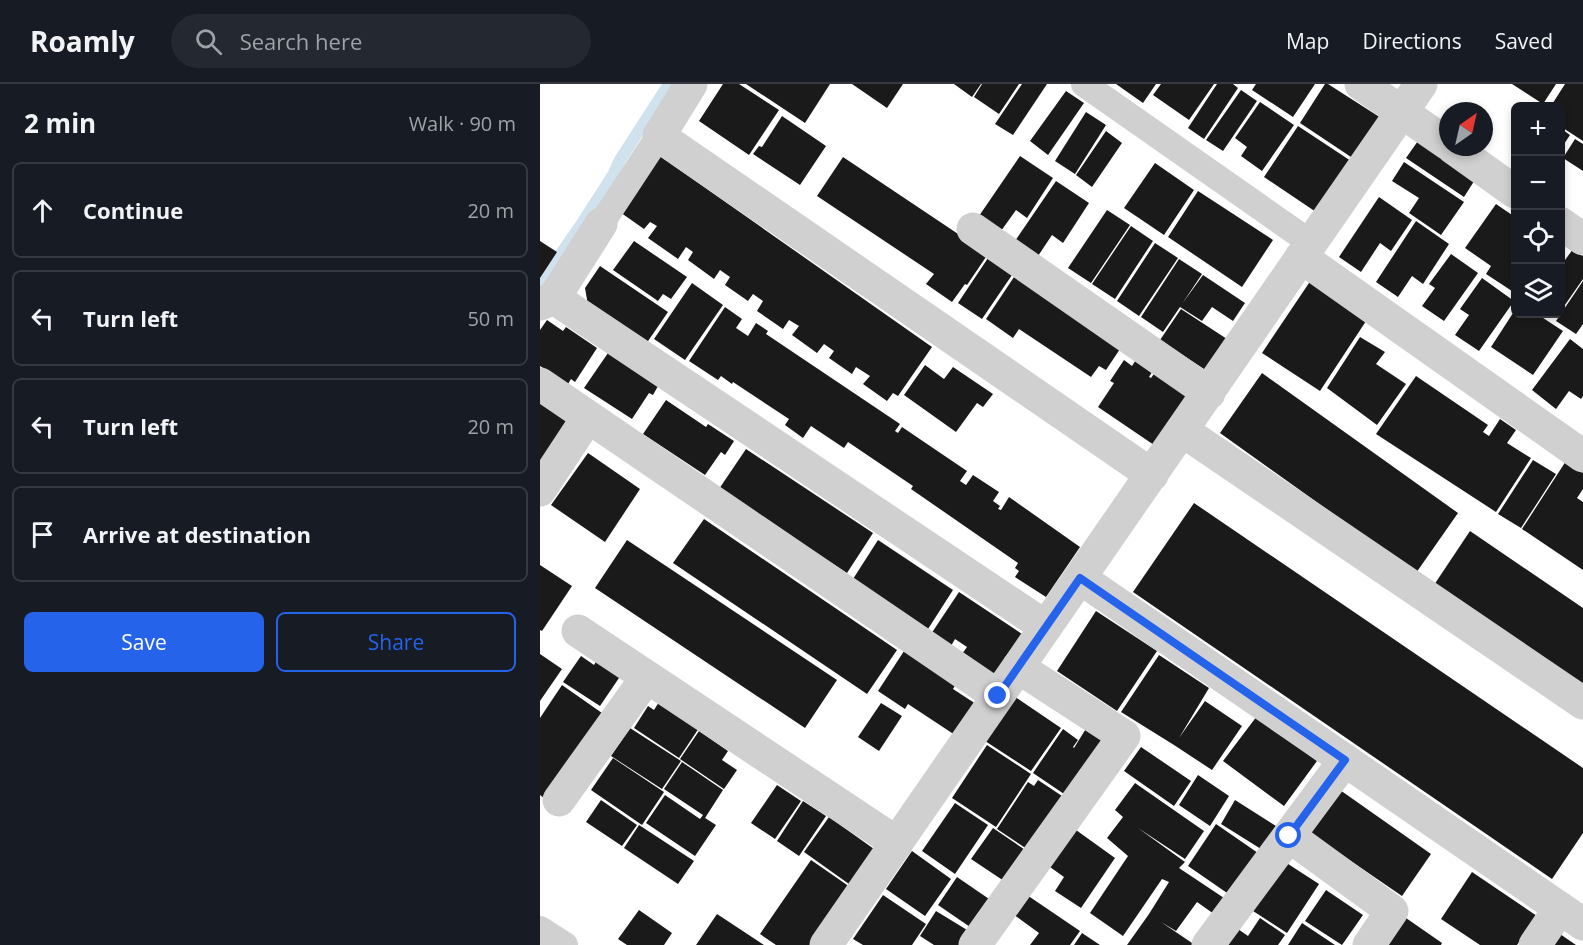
<!DOCTYPE html>
<meta charset="utf-8">
<style>
:root{--surface:#171b24;--page:#242831;--text:#f1f3f6;--muted:#9ea1a6;--line:#363941;--accent:#2563eb}
body{margin:0;font-family:"Open Sans",sans-serif;background:var(--page);color:var(--text)}
.controls{position:absolute;right:18px;top:18px;display:grid;overflow:hidden;border-radius:9px;box-shadow:0 3px 9px #0003}
.controls button{width:54px;height:54px;display:grid;place-items:center;padding:0;border:0;border-bottom:2px solid var(--line);background:var(--surface);color:var(--text);font:30px sans-serif}
.compass{position:absolute;left:899px;top:18px;width:54px;height:54px;border-radius:50%;background:var(--surface);box-shadow:0 3px 9px #0003;rotate:34deg}
.stop{position:absolute;width:18px;height:18px;margin:-14px;border:4px solid #2563eb;border-radius:50%;background:#fff}
.stop.end{background:#2563eb;border-color:#fff;box-shadow:0 2px 6px #0008}
.list{margin:0;padding:0;list-style:none}
h2{display:flex;justify-content:space-between;align-items:center;height:78px;margin:0;padding:0 24px;font-size:26px}
h2 small{font-size:20px;font-weight:400;color:var(--muted)}
.list li{display:grid;grid-template-columns:39px 1fr auto;gap:18px;align-items:center;box-sizing:border-box;height:96px;margin:0 12px 12px;padding:0 12px;border:2px solid var(--line);border-radius:9px}
.list b{display:block;font-size:22px;white-space:nowrap}
.list em{font-size:20px;font-style:normal;color:var(--muted)}
.actions{display:flex;gap:12px;padding:18px 24px}
.actions a{flex:1;padding:14px 0;border:2px solid var(--accent);border-radius:9px;text-align:center;font-size:21px;color:var(--accent)}
.actions .main{background:var(--accent);color:#fff}
.icon{flex:none;width:33px;height:33px;fill:none;stroke:currentColor;stroke-width:2;stroke-linecap:round;stroke-linejoin:round}
.map{position:relative;flex:none;width:1043px;height:861px;overflow:hidden}
header{display:flex;align-items:center;gap:36px;box-sizing:border-box;height:84px;padding:0 30px;background:var(--surface);border-bottom:2px solid var(--line)}
header strong{font-size:28px}
nav{display:flex;gap:33px;margin-inline-start:auto;font-size:21px}
.search{width:420px;height:54px;background:var(--page);display:flex;align-items:center;gap:15px;box-sizing:border-box;padding:0 21px;border-radius:33px;color:var(--muted);font-size:22px}
main{display:flex}
aside{flex:1;background:var(--surface)}
.map>svg:first-child{display:block}
.lines{fill:none;stroke-linecap:round;stroke-linejoin:round}
.stream{stroke:#cfe2ee;stroke-width:12}
.building{fill:#1a1a1a}
.lane{stroke:#d0d0d0;stroke-width:26}
.street{stroke:#d0d0d0;stroke-width:33}
.route{stroke:#2563eb;stroke-width:8}
</style>
<header>
<strong>Roamly</strong>
<div class="search"><svg class="icon" aria-label="search" viewBox="0 0 24 24"><circle cx="10" cy="10" r="6"/><path d="M15 15l6 6"/></svg>Search here</div>
<nav><a>Map</a><a>Directions</a><a>Saved</a></nav>
</header>
<main>
<aside>
<h2>2 min<small>Walk · 90 m</small></h2>
<ul class="list">
<li><svg class="icon" aria-label="ahead" viewBox="0 0 24 24"><path d="M12 20V5M6 11l6-6 6 6"/></svg><div><b>Continue</b></div><em>20 m</em></li>
<li><svg class="icon" aria-label="left" viewBox="0 0 24 24"><path d="M17 20v-9H6M10 6l-5 5 5 5"/></svg><div><b>Turn left</b></div><em>50 m</em></li>
<li><svg class="icon" aria-label="left" viewBox="0 0 24 24"><path d="M17 20v-9H6M10 6l-5 5 5 5"/></svg><div><b>Turn left</b></div><em>20 m</em></li>
<li><svg class="icon" aria-label="arrive" viewBox="0 0 24 24"><path d="M6 21V4h12l-3 4 3 4H6"/></svg><div><b>Arrive at destination</b></div></li>
</ul>
<div class="actions"><a class="main">Save</a><a>Share</a></div>
</aside>
<div class="map">
<svg width="1043" height="861" viewBox="0 0 1043 861">
<rect width="100%" height="100%" fill="#fff"/>
<g class="lines">
<!-- stream -->
<path class="stream" d="M 0,200 L 41,141 L 73,91 L 80,76 L 129,0"/>
</g>
<!-- building -->
<path class="building" d="M 183,0 L 199,0 L 239,26 L 209,71 L 159,37 Z
M 206,0 L 290,0 L 265,39 Z
M 312,0 L 363,0 L 347,24 Z
M 414,0 L 441,0 L 432,13 Z
M 442,0 L 479,0 L 459,30 L 434,13 Z
M 482,0 L 507,0 L 473,51 L 455,40 Z
M 576,0 L 616,0 L 603,19 Z
M 621,0 L 674,0 L 649,36 L 613,11 Z
M 677,0 L 693,0 L 698,4 L 664,55 L 648,44 Z
M 716,0 L 775,0 L 753,33 L 712,6 Z
M 785,0 L 788,0 L 841,34 L 814,75 L 760,39 Z
M 972,0 L 1016,0 L 1003,20 Z
M 1025,0 L 1043,0 L 1043,57 L 1020,42 L 1020,22 L 1011,22 Z
M 701,6 L 717,17 L 683,67 L 666,56 Z
M 526,7 L 544,19 L 508,71 L 490,57 Z
M 720,18 L 754,41 L 722,87 L 701,72 L 707,63 L 695,54 Z
M 546,28 L 566,41 L 535,90 L 515,77 Z
M 242,32 L 286,62 L 260,101 L 213,70 L 219,62 L 222,63 Z
M 758,42 L 814,79 L 779,130 L 724,93 Z
M 1020,44 L 1030,51 L 1020,66 Z
M 566,47 L 582,59 L 552,103 L 536,91 Z
M 880,54 L 938,91 L 924,113 L 866,74 Z
M 1035,55 L 1043,60 L 1043,87 L 1023,74 Z
M 117,70 L 392,263 L 358,312 L 353,309 L 347,317 L 323,300 L 330,292 L 316,283 L 312,290 L 289,274 L 294,267 L 284,260 L 277,269 L 252,251 L 259,242 L 249,236 L 243,245 L 217,227 L 223,217 L 213,210 L 208,217 L 185,201 L 190,193 L 180,186 L 174,195 L 148,176 L 153,168 L 146,163 L 138,175 L 108,154 L 117,142 L 110,138 L 104,145 L 77,126 Z
M 480,72 L 513,94 L 487,134 L 476,126 L 461,147 L 439,132 Z
M 303,73 L 448,170 L 427,201 L 425,200 L 412,218 L 386,200 L 394,190 L 277,112 Z
M 864,78 L 924,118 L 901,151 L 869,129 L 879,114 L 852,97 Z
M 615,79 L 654,106 L 624,151 L 584,124 Z
M 516,97 L 549,119 L 523,159 L 512,151 L 498,172 L 475,157 Z
M 658,107 L 733,156 L 702,203 L 628,153 Z
M 839,113 L 872,136 L 851,167 L 840,159 L 821,188 L 799,173 Z
M 956,120 L 975,133 L 975,209 L 946,190 L 951,182 L 925,164 Z
M 567,126 L 590,141 L 551,199 L 528,184 Z
M 876,137 L 909,160 L 883,200 L 872,192 L 858,213 L 836,198 Z
M 591,142 L 613,157 L 575,215 L 552,200 Z
M 0,157 L 17,168 L 0,194 Z
M 94,157 L 147,193 L 131,215 L 123,210 L 118,217 L 73,186 Z
M 615,159 L 638,174 L 599,232 L 577,217 Z
M 1033,165 L 1043,172 L 1043,195 L 1020,228 L 1020,183 Z
M 911,170 L 938,189 L 904,237 L 882,222 L 895,204 L 889,200 Z
M 448,174 L 472,191 L 442,235 L 418,219 Z
M 639,175 L 662,190 L 642,220 L 663,191 L 705,219 L 693,237 L 672,223 L 662,237 L 640,223 L 623,248 L 601,233 Z
M 60,182 L 128,228 L 106,260 L 48,221 L 45,204 Z
M 474,193 L 580,265 L 566,286 L 559,282 L 551,293 L 479,245 L 473,254 L 446,235 Z
M 773,193 L 830,231 L 780,307 L 722,269 Z
M 942,194 L 974,217 L 939,267 L 915,251 L 929,231 L 920,225 Z
M 1043,197 L 1043,240 L 1036,250 L 1016,237 Z
M 152,199 L 183,221 L 145,276 L 114,255 Z
M 185,223 L 202,235 L 196,244 L 208,252 L 216,239 L 228,247 L 226,250 L 360,340 L 355,347 L 358,349 L 362,343 L 427,387 L 420,397 L 426,401 L 433,391 L 459,408 L 453,417 L 460,422 L 458,425 L 461,426 L 469,413 L 540,463 L 506,513 L 475,493 L 479,487 L 475,484 L 478,479 L 371,405 L 373,402 L 308,358 L 304,364 L 271,342 L 263,354 L 245,341 L 249,335 L 193,298 L 192,300 L 181,292 L 178,296 L 149,277 Z
M 641,225 L 687,255 L 667,287 L 620,256 Z
M 975,226 L 975,230 L 997,230 L 1023,247 L 993,291 L 951,263 Z
M 7,236 L 23,247 L 26,243 L 57,264 L 35,298 L 31,295 L 28,300 L 0,282 L 0,246 Z
M 820,253 L 845,268 L 836,280 L 866,300 L 837,341 L 787,304 Z
M 1030,255 L 1043,265 L 1043,312 L 1041,315 L 1029,307 L 1016,325 L 992,306 Z
M 68,269 L 118,302 L 113,311 L 109,309 L 92,335 L 44,304 Z
M 597,274 L 614,285 L 609,293 L 611,294 L 616,287 L 647,308 L 649,316 L 614,361 L 558,323 L 574,299 L 570,297 L 584,276 L 592,282 Z
M 385,281 L 404,295 L 413,283 L 453,310 L 443,323 L 437,319 L 416,348 L 364,311 Z
M 722,289 L 918,429 L 876,489 L 680,349 Z
M 876,292 L 948,341 L 943,348 L 949,352 L 960,335 L 976,346 L 967,359 L 991,374 L 956,428 L 836,350 Z
M 126,316 L 166,343 L 168,340 L 194,357 L 185,371 L 181,368 L 165,391 L 103,350 Z
M 0,317 L 32,339 L 0,387 Z
M 206,365 L 333,449 L 307,489 L 179,405 Z
M 48,369 L 100,405 L 65,458 L 11,421 Z
M 993,376 L 1016,390 L 981,444 L 958,430 Z
M 1026,377 L 1043,389 L 1043,405 L 1037,414 L 1043,418 L 1043,486 L 982,445 Z
M 654,419 L 1043,684 L 1043,749 L 1012,795 L 593,508 Z
M 164,435 L 357,566 L 327,610 L 133,479 Z
M 930,447 L 1043,524 L 1043,602 L 894,501 Z
M 87,456 L 297,596 L 265,644 L 55,504 Z
M 338,456 L 413,506 L 388,545 L 313,495 Z
M 0,481 L 32,502 L 2,547 L 0,546 Z
M 419,508 L 485,552 L 457,593 L 422,570 L 427,563 L 415,555 L 411,562 L 391,550 Z
M 556,527 L 617,567 L 577,627 L 517,587 Z
M 366,564 L 417,598 L 413,605 L 436,620 L 415,651 L 368,620 L 365,625 L 338,607 Z
M 0,570 L 22,585 L 0,617 Z
M 619,571 L 669,604 L 639,654 L 665,617 L 702,642 L 672,686 L 634,661 L 581,628 Z
M 41,572 L 54,581 L 57,576 L 81,591 L 60,622 L 23,598 Z
M 22,601 L 62,629 L 5,715 L 0,711 L 0,634 Z
M 471,610 L 521,644 L 491,687 L 442,655 Z
M 119,618 L 159,644 L 139,674 L 94,644 L 108,622 L 114,626 Z
M 341,619 L 362,632 L 339,667 L 318,653 Z
M 717,632 L 777,677 L 744,722 L 683,677 Z
M 547,643 L 572,659 L 530,714 L 493,689 L 523,645 L 538,656 L 533,663 L 534,664 Z
M 90,644 L 141,677 L 122,705 L 71,672 Z
M 159,647 L 188,667 L 182,676 L 197,686 L 184,705 L 140,675 Z
M 447,661 L 491,690 L 456,743 L 412,714 Z
M 601,663 L 651,697 L 634,722 L 584,687 Z
M 73,674 L 124,708 L 102,741 L 51,706 Z
M 142,678 L 183,706 L 165,734 L 176,741 L 155,772 L 106,739 L 125,711 L 160,735 L 163,731 L 124,705 Z
M 658,691 L 689,712 L 670,742 L 639,721 Z
M 498,696 L 528,716 L 493,769 L 457,745 L 488,698 L 494,702 Z
M 595,699 L 664,747 L 645,775 L 598,744 L 645,778 L 639,784 L 684,814 L 674,830 L 657,818 L 636,847 L 621,838 L 655,861 L 587,861 L 609,830 L 629,798 L 622,795 L 583,852 L 550,829 L 588,772 L 567,754 L 583,733 L 575,726 Z
M 237,701 L 261,717 L 235,755 L 211,739 Z
M 800,706 L 891,770 L 862,812 L 770,749 Z
M 61,716 L 97,741 L 82,762 L 46,738 Z
M 695,716 L 736,742 L 721,765 L 681,740 Z
M 263,717 L 286,732 L 259,772 L 237,757 Z
M 415,719 L 448,741 L 415,790 L 382,767 Z
M 289,733 L 334,765 L 309,800 L 264,768 Z
M 676,740 L 718,769 L 690,811 L 648,782 Z
M 99,741 L 154,777 L 138,800 L 84,764 Z
M 453,744 L 491,770 L 470,801 L 431,775 Z
M 536,746 L 575,774 L 541,824 L 515,807 L 524,793 L 510,783 Z
M 372,767 L 411,795 L 385,832 L 346,805 Z
M 271,776 L 310,803 L 270,861 L 236,861 L 220,850 Z
M 745,778 L 779,800 L 747,849 L 713,827 Z
M 932,788 L 997,832 L 977,861 L 940,861 L 901,835 Z
M 417,793 L 452,817 L 433,845 L 398,821 Z
M 786,806 L 823,831 L 802,861 L 765,837 Z
M 484,809 L 540,847 L 530,861 L 490,861 L 499,849 L 470,828 Z
M 343,811 L 386,840 L 372,861 L 323,861 L 313,855 Z
M 99,826 L 132,849 L 124,861 L 87,861 L 78,855 Z
M 396,827 L 432,849 L 424,861 L 394,861 L 380,852 Z
M 177,830 L 224,861 L 156,861 Z
M 720,834 L 745,851 L 738,861 L 687,861 L 698,845 L 708,852 Z
M 866,834 L 902,859 L 901,861 L 848,861 Z
M 762,839 L 795,861 L 748,861 Z
M 542,849 L 560,861 L 534,861 Z
M 1020,850 L 1036,861 L 1012,861 Z"/>
<g class="lines">
<!-- lane -->
<path class="lane" d="M 544,0 L 771,159
M 61,140 L 119,52
M 0,845 L 25,861"/>
<!-- street -->
<path class="street" d="M 151,0 L 119,52 L 612,391
M 821,0 L 908,60
M 912,63 L 975,108
M 1020,139 L 1043,155
M 433,145 L 669,309
M 761,173 L 1043,372
M 14,214 L 506,543
M 0,220 L 14,214 L 61,140
M 0,300 L 458,612
M 643,347 L 1043,619
M 0,406 L 48,333
M 540,494 L 1043,840
M 38,547 L 357,759
M 19,716 L 107,593
M 749,752 L 852,827 L 829,861
M 286,861 L 881,0
M 435,861 L 584,652 L 478,583
M 668,861 L 805,676
M 995,861 L 1020,824"/>
</g>
<g class="lines">
<!-- route -->
<path class="route" d="M 458,612 L 540,494 L 805,676 L 749,752"/>
</g>
</svg>
<div class="controls">
<button>+</button>
<button>−</button>
<button><svg class="icon" aria-label="locate" viewBox="0 0 24 24"><circle cx="12" cy="12" r="6"/><path d="M12 2v4M12 18v4M2 12h4M18 12h4"/></svg></button>
<button><svg class="icon" aria-label="layers" viewBox="0 0 24 24"><path d="M12 4l9 5-9 5-9-5zM3 14l9 5 9-5"/></svg></button>
</div>
<svg class="compass" viewBox="-18 -18 36 36"><path d="M0-13l5 13h-10z" fill="#e53935"/><path d="M0 13l5-13h-10z" fill="#9ea1a6"/></svg>
<div class="stop" style="left:749px;top:752px"></div>
<div class="stop end" style="left:458px;top:612px"></div>
</div>
</main>
